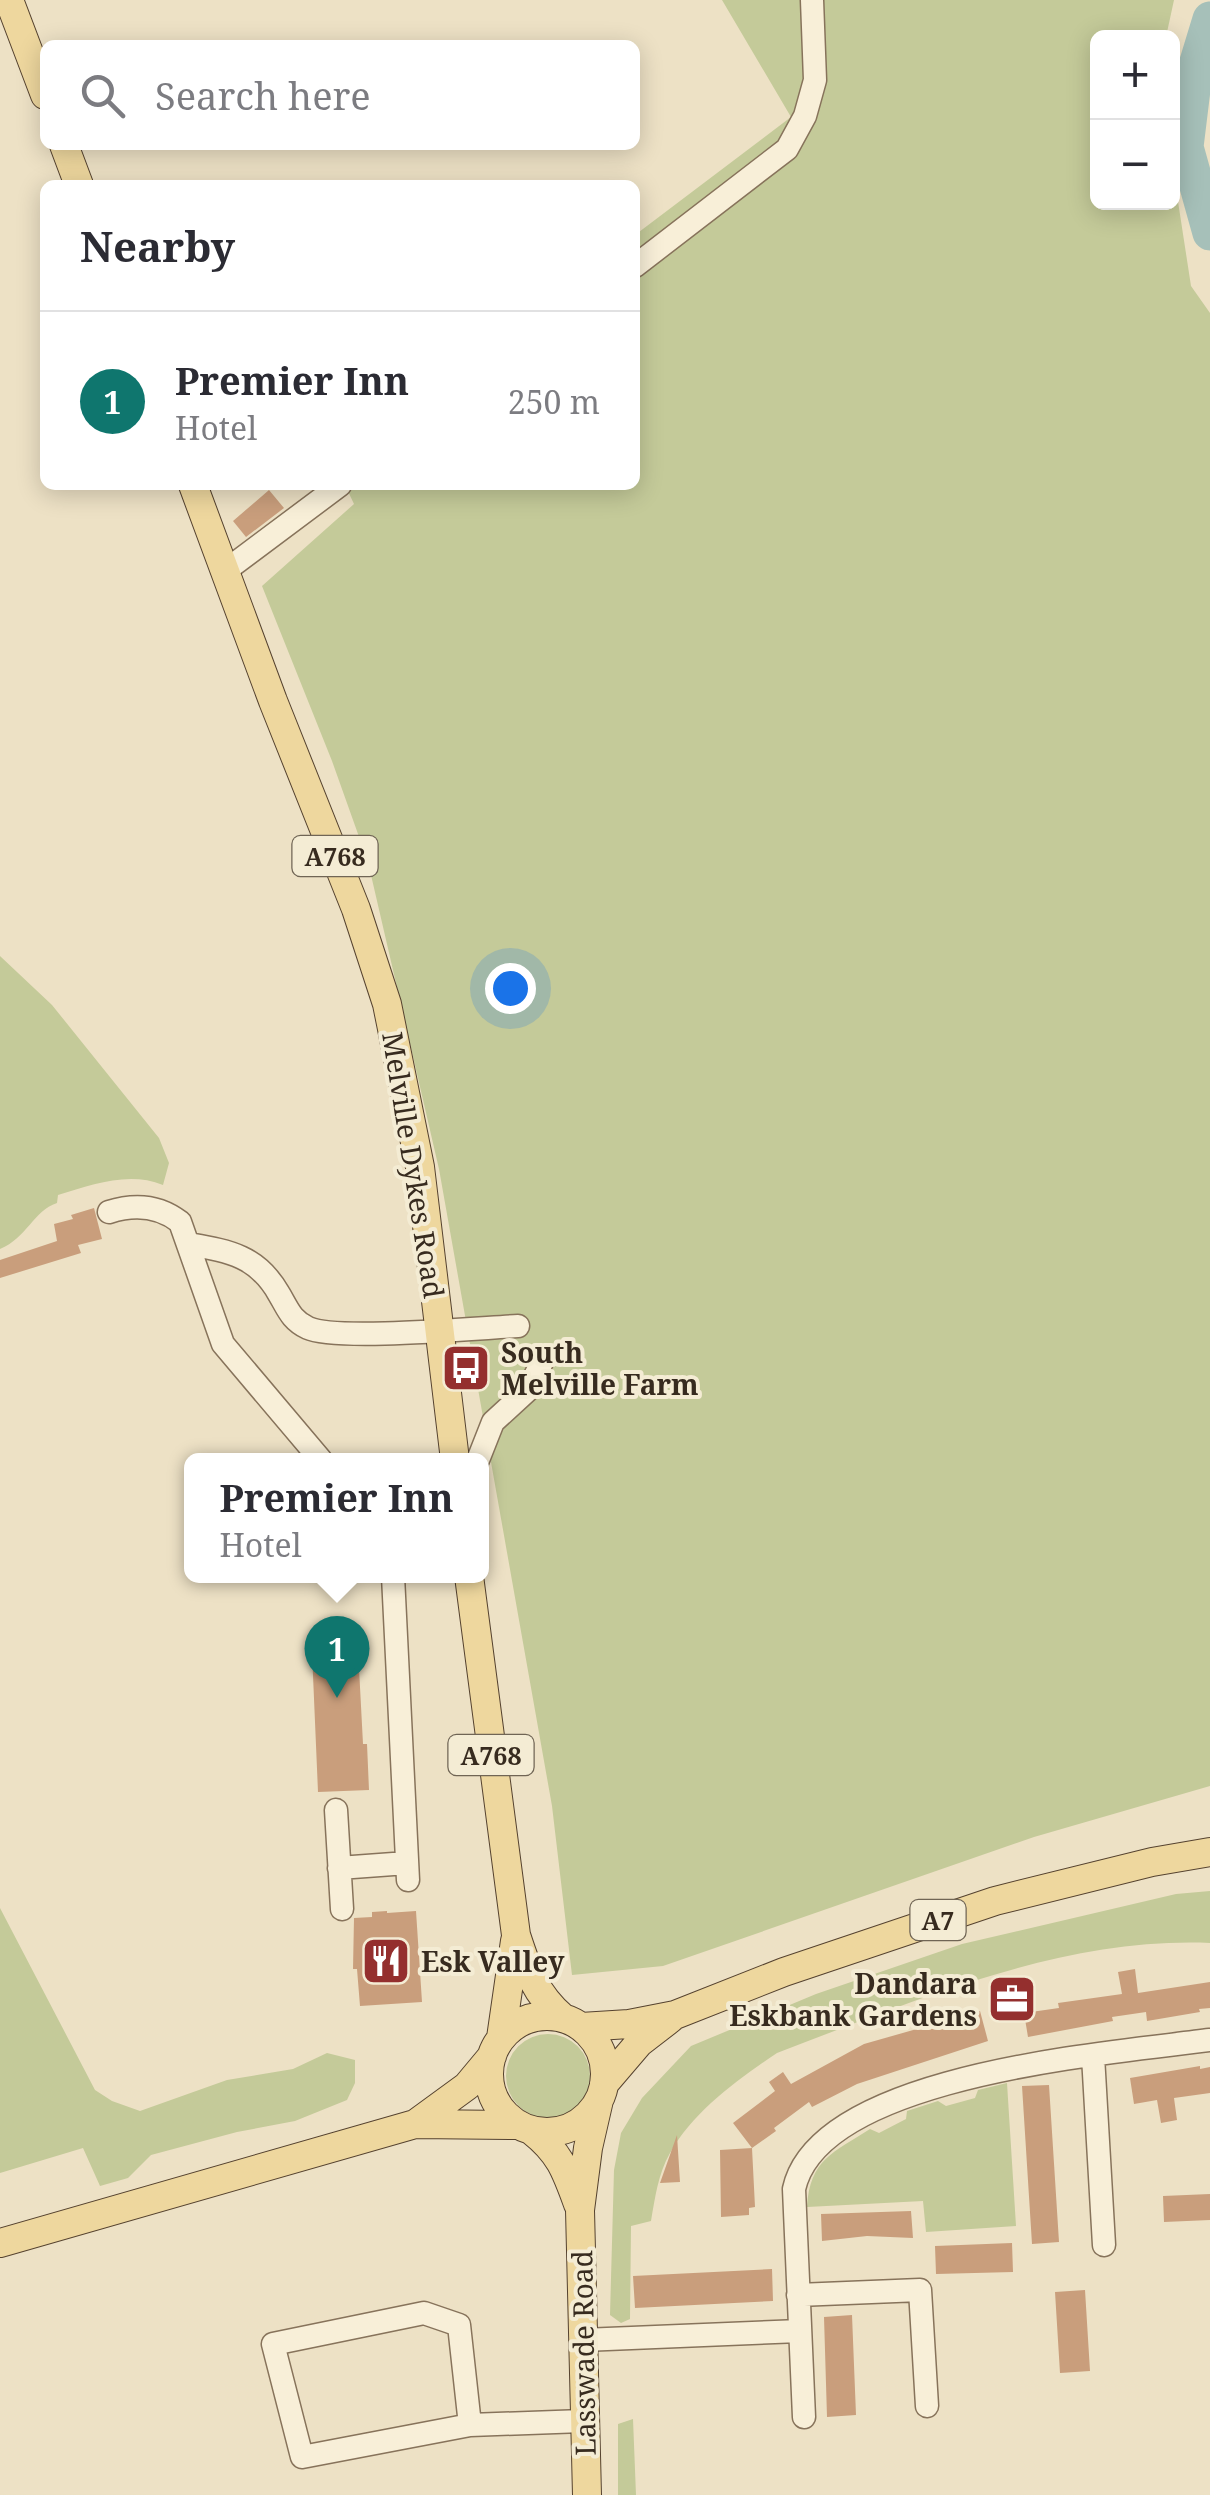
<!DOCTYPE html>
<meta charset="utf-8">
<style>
:root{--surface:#fff;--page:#f2f2f3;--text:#2b2b33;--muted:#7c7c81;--line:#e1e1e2;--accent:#0f766e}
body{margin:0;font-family:"Noto Serif",serif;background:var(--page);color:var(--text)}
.controls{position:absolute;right:30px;top:30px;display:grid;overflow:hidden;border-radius:15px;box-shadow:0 5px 25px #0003}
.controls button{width:90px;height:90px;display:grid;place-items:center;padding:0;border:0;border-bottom:2px solid var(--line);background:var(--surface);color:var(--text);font:50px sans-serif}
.you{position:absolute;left:510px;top:988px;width:35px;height:35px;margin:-25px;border:8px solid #fff;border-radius:50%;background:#1a73e8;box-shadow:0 0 0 15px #1a73e833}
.badge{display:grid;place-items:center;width:65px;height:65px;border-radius:50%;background:var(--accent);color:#fff;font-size:32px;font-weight:700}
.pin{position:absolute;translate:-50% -82px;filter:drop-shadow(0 2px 5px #0008)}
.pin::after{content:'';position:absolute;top:52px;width:35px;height:30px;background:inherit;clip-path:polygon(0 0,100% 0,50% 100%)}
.popup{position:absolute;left:184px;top:1453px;width:305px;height:130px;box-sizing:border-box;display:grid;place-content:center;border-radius:15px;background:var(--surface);filter:drop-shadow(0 2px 8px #0005);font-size:32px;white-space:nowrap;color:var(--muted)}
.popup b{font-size:38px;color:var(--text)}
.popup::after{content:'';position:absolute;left:50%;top:100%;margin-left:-20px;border:20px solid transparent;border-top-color:var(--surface)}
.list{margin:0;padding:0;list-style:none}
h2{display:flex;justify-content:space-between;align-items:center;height:130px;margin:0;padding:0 40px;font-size:42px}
h2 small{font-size:32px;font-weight:400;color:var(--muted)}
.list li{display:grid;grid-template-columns:65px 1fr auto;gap:30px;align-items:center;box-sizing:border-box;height:180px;padding:0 40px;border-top:2px solid var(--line)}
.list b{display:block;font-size:38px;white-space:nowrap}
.list p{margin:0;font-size:32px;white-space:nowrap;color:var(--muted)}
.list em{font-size:32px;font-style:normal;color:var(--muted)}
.icon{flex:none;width:55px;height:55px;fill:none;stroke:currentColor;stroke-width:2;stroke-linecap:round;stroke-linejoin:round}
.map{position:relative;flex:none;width:1210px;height:2495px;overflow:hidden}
.search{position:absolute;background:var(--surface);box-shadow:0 5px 25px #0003;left:40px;top:40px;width:600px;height:110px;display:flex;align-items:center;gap:25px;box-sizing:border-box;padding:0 35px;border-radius:15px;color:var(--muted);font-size:38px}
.panel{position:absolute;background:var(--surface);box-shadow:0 5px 25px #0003;left:40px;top:180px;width:600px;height:310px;border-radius:15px}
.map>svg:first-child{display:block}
.green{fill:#c4ca99}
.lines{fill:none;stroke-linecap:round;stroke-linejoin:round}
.river{stroke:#a6c0b9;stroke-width:35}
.building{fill:#c99e7c}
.minor-casing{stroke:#87735b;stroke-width:25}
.major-casing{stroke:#55422f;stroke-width:30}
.minor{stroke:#f8efd8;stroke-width:22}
.major{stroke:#eed79e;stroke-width:28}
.labels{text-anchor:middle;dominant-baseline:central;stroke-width:8;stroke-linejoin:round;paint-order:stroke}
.shield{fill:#f4ecd4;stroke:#706555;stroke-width:2.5}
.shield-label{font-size:25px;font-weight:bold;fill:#372b1f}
.street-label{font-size:28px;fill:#372b1f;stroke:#f4ecd4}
.poi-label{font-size:28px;font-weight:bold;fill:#372b1f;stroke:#f4ecd4;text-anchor:start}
</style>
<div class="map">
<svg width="1210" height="2495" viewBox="0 0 1210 2495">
<rect width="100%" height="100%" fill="#ede1c5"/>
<!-- green -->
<path class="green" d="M 722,0 L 1174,0 L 1166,37 L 1098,38 L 1098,202 L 1172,202 L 1173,169 L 1191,286 L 1210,313 L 1210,1786 L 1034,1837 L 663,1966 L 572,1975 L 552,1806 L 439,1169 L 368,862 L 332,761 L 262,586 L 354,504 L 345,485 L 635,485 L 635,235 L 791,117 Z
M 0,956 L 52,1005 L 159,1138 L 169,1163 L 163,1185 C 128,1171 92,1185 58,1195 L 57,1203 C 33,1211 27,1238 0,1249 Z
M 1210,1891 L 1210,1943 C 1061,1937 914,2001 777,2053 C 738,2079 693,2112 670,2153 C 658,2174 655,2198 651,2221 L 631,2226 L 630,2319 L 621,2323 L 610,2315 L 614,2170 L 621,2133 L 642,2098 L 691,2046 L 816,1994 L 962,1944 L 1176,1894 Z
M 0,1908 L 95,2090 L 112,2101 L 140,2111 L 227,2080 L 293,2069 L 327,2053 L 355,2060 L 355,2083 L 347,2100 L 295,2121 L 237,2132 L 151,2155 L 128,2178 L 100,2186 L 83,2148 L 0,2173 Z
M506 2076a42 42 0 1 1 84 0a42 42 0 1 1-84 0Z
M 1007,2083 L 1016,2226 L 926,2232 L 923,2201 L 807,2207 C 810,2159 833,2153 870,2129 L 879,2133 L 906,2119 L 907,2111 L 938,2101 L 946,2106 L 975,2098 L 978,2090 Z
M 633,2419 L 636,2495 L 618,2495 L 618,2424 Z"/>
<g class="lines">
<!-- river -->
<path class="river" d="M 1210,19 L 1196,65 L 1186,147 L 1210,233"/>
</g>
<!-- building -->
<path class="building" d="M 269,490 L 284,508 L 246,537 L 233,521 Z
M 94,1208 L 102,1239 L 78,1245 L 81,1253 L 0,1278 L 0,1260 L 57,1241 L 54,1224 L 73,1219 L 71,1215 Z
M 348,1641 L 349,1650 L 358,1649 L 363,1744 L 367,1744 L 369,1790 L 318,1792 L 312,1652 L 329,1651 L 328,1642 Z
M 387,1911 L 387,1913 L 416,1911 L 422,2002 L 360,2006 L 357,1969 L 353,1969 L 354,1918 L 372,1917 L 372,1912 Z
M 1135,1969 L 1138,1993 L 1210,1982 L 1210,2008 L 1199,2009 L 1200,2012 L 1147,2021 L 1146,2012 L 1112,2017 L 1113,2021 L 1028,2037 L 1024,2013 L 1059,2008 L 1058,2003 L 1122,1994 L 1118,1972 Z
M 980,2011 L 988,2041 L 857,2084 L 812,2107 L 809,2102 L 774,2128 L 776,2131 L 752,2148 L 755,2207 L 749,2208 L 749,2215 L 721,2217 L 720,2150 L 752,2148 L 733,2123 L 775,2091 L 769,2082 L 783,2072 L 791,2084 L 864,2044 Z
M 1200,2066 L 1200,2069 L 1210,2067 L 1210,2093 L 1174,2098 L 1177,2120 L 1161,2123 L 1157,2100 L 1134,2104 L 1130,2078 Z
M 1049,2085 L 1059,2242 L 1032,2244 L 1022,2086 Z
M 677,2135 L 680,2182 L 660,2183 Z
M 1210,2194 L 1210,2220 L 1164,2222 L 1163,2196 Z
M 911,2211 L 913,2238 L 867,2236 L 822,2241 L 821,2214 Z
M 1012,2243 L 1013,2272 L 936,2274 L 935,2246 Z
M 772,2269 L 773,2301 L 635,2308 L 633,2276 Z
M 1085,2290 L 1090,2371 L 1060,2373 L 1055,2292 Z
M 852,2315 L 856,2415 L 827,2417 L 824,2317 Z"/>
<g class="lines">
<!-- minor casing -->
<g class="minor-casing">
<path id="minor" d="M 635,266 L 787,149 L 805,116 L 815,80 L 812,0
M 225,571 L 340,485
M 109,1212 C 134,1204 158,1205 180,1222 L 223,1344 L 321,1460
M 188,1244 C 228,1251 257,1255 279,1294 C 288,1309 291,1320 308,1328 C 336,1341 478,1328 518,1326
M 478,1460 L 493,1422 L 528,1390 L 545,1356
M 393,1576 L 408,1880
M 336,1810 L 342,1909
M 339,1868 L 407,1863
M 1093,2056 L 1104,2245
M 798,2295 L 920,2290 L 927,2406
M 583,2340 L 800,2331
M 804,2417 L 794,2189 C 819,2074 1113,2053 1210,2040
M 470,2425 L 459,2325 L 424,2313 L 273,2344 L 302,2457 L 470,2425 L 583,2421"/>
</g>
<!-- major casing -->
<g class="major-casing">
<path id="major" d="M 9,0 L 45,95
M 64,145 L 79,185
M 193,485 L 273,701 L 356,909 L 387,1004 L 420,1167 L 455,1460
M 469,1576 L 516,1935 C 527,1969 535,1994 563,2018
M489 2074a58 58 0 1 1 116 0a58 58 0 1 1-116 0Z
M 581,2027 L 629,2024 L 675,2015 L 784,1972 L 995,1901 L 1152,1862 L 1210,1852
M 501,2038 L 515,1941
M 604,2084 L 639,2043 L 670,2019
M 415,2124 L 467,2086 L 492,2056
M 532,2131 C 560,2153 566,2171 578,2204
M 0,2243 L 415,2124 L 519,2125
M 587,2495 L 580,2210 L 588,2148 L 599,2100"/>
</g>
<!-- minor -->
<use href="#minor" class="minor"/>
<!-- major -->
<use href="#major" class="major"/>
</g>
<!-- icons -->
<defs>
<g id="bus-square" transform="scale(2.5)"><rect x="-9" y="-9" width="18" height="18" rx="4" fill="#942f2e" stroke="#f4ecd4"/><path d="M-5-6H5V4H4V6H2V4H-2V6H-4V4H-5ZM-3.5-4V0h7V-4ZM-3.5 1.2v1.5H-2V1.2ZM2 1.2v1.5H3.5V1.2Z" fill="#fff"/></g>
<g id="restaurant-square" transform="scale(2.5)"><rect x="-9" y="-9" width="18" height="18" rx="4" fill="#942f2e" stroke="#f4ecd4"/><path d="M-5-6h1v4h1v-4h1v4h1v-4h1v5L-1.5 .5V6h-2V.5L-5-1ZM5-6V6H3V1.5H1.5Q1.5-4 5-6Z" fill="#fff"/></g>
<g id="office-square" transform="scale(2.5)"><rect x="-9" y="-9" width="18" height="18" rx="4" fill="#942f2e" stroke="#f4ecd4"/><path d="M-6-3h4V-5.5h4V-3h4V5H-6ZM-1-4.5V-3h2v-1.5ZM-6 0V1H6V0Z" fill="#fff"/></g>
</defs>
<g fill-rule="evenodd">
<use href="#bus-square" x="466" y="1368"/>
<use href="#restaurant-square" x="386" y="1961"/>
<use href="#office-square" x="1012" y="1999"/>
</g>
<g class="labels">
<!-- shield labels -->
<g class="shield">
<rect x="292.5" y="836" width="85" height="40" rx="8"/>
<rect x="448.5" y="1735" width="85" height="40" rx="8"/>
<rect x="910.5" y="1900" width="55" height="40" rx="8"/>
</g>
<g class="shield-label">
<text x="335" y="856">A768</text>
<text x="491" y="1755">A768</text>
<text x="938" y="1920">A7</text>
</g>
<!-- street labels -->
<g class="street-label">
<text transform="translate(414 1165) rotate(81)">Melville Dykes Road</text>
<text transform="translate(583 2353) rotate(-91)">Lasswade Road</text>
</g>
<!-- poi labels -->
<g class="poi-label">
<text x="501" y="1352">South<tspan x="501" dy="32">Melville Farm</tspan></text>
<text x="421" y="1961">Esk Valley</text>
<text x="977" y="1983" text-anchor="end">Dandara<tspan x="977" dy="32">Eskbank Gardens</tspan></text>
</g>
</g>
</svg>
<div class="controls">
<button>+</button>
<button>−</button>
</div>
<div class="you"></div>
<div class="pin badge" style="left:337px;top:1698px">1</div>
<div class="popup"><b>Premier Inn</b>Hotel</div>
<div class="search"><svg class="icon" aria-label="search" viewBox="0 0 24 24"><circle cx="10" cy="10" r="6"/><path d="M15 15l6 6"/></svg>Search here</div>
<section class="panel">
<h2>Nearby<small></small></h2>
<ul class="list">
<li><span class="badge">1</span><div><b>Premier Inn</b><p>Hotel</p></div><em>250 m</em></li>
</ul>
</section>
</div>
